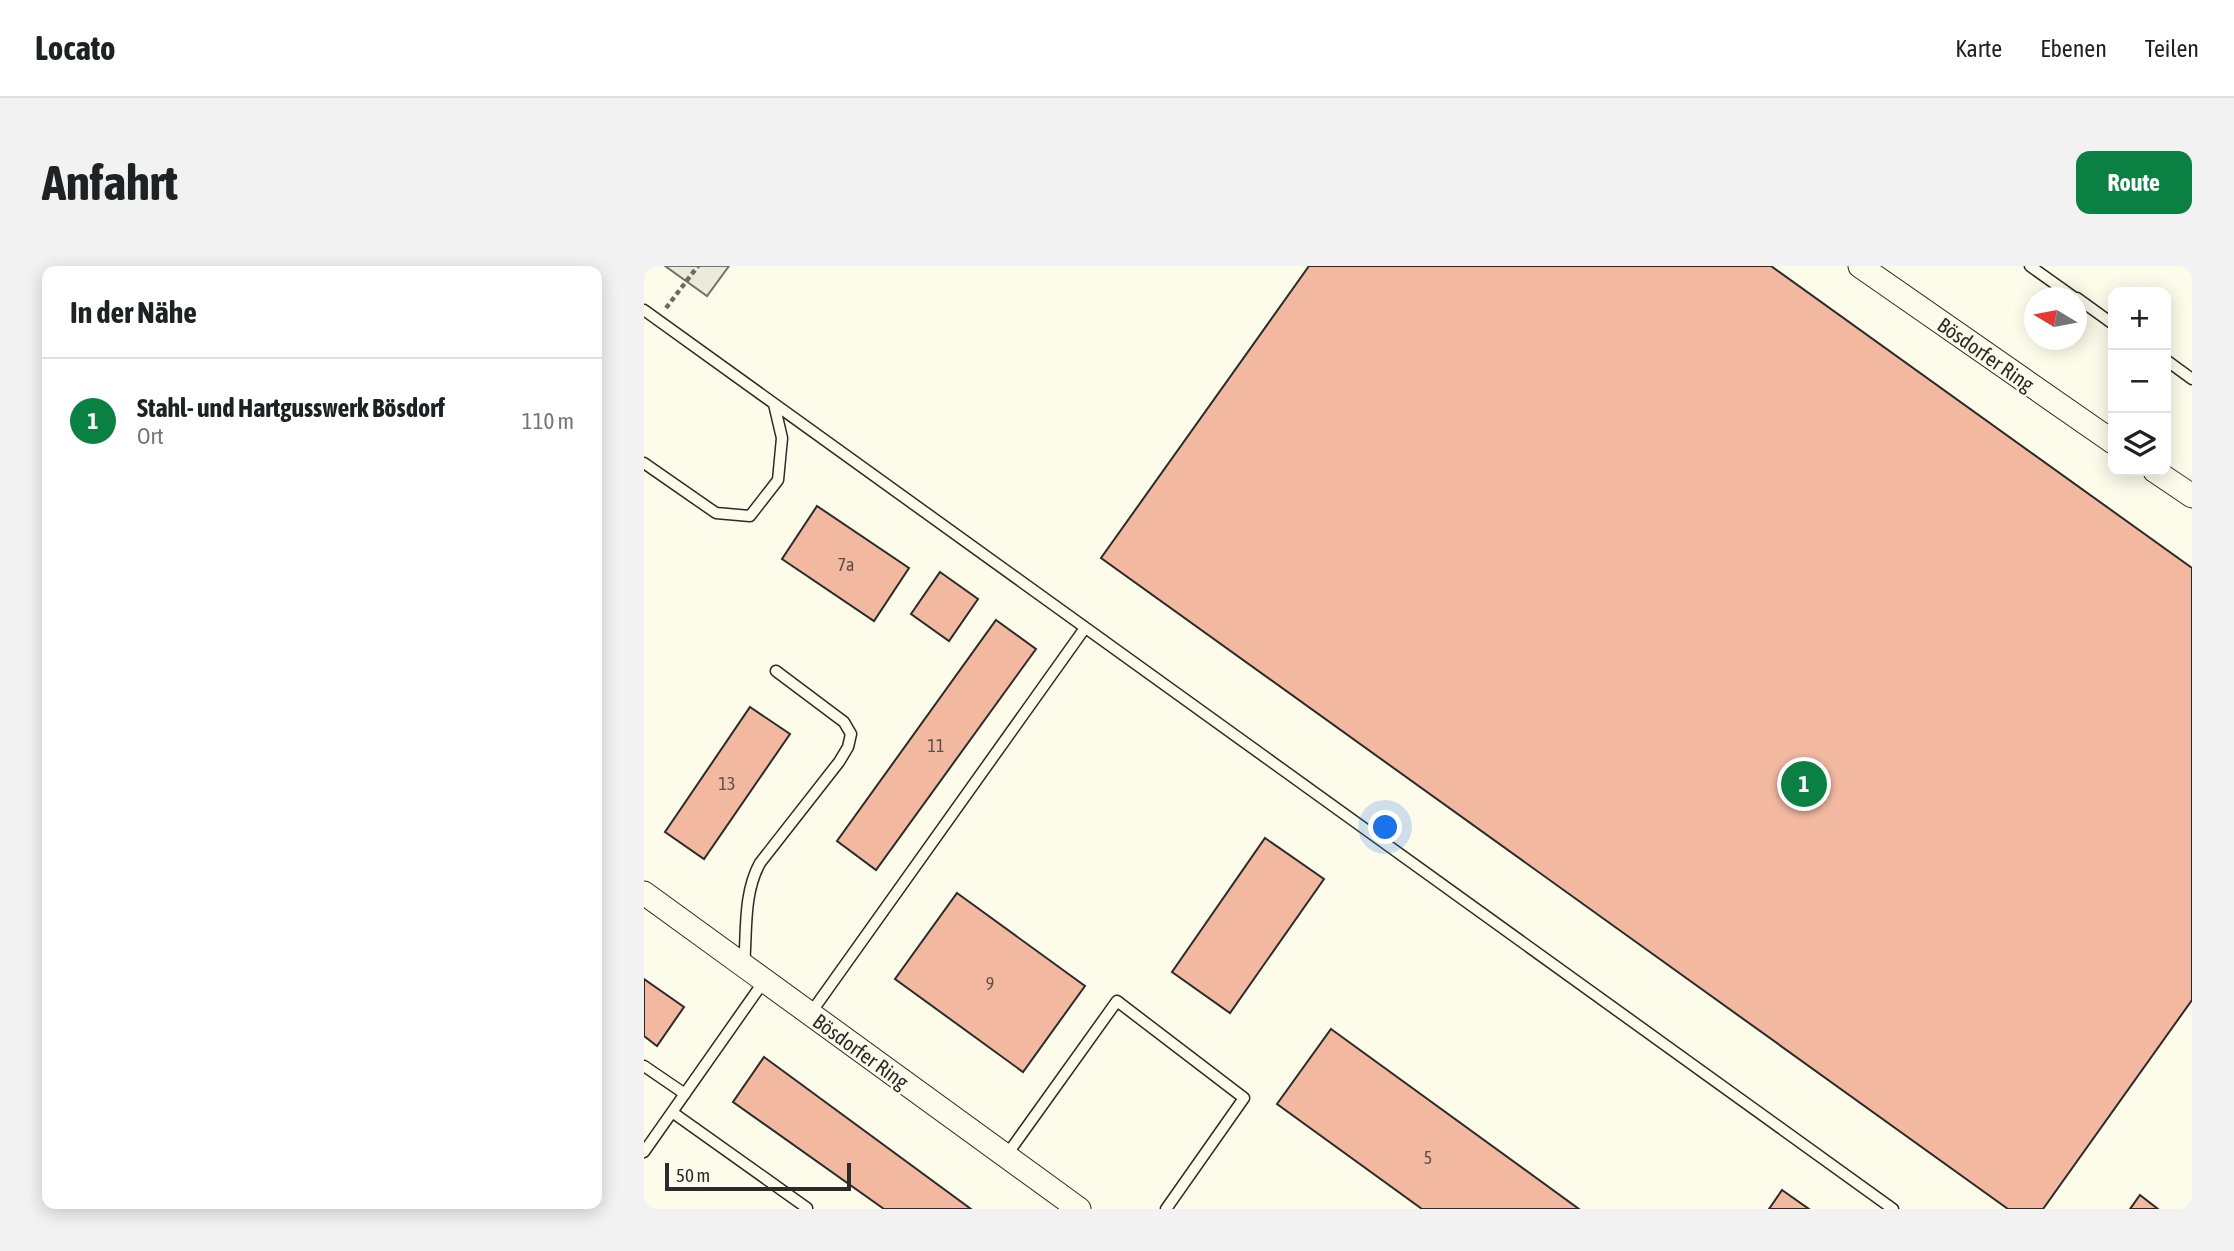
<!DOCTYPE html>
<html lang="de">
<meta charset="utf-8">
<style>
:root{--surface:#fff;--page:#f2f2f2;--text:#202124;--muted:#757577;--line:#e0e0e0;--accent:#0b8043}
body{margin:0;font-family:"Asap Condensed",sans-serif;background:var(--page);color:var(--text)}
.controls{position:absolute;right:21px;top:21px;display:grid;overflow:hidden;border-radius:14px;box-shadow:0 4px 18px #0003}
.controls button{width:63px;height:63px;display:grid;place-items:center;padding:0;border:0;border-bottom:2px solid var(--line);background:var(--surface);color:var(--text);font:35px sans-serif}
.compass{position:absolute;left:1380px;top:21px;width:63px;height:63px;border-radius:50%;background:var(--surface);box-shadow:0 4px 18px #0003;rotate:280deg}
.scale{position:absolute;left:21px;bottom:18px;width:186px;box-sizing:border-box;padding-left:7px;border:4px solid #2b2b2b;border-top:0;font-size:19px;line-height:24px;white-space:nowrap;color:#2b2b2b;-webkit-text-stroke:5px #fdfbea;paint-order:stroke}
.you{position:absolute;left:742px;top:562px;width:24px;height:24px;margin:-18px;border:5px solid #fff;border-radius:50%;background:#1a73e8;box-shadow:0 0 0 10px #1a73e833}
.badge{display:grid;place-items:center;width:46px;height:46px;border-radius:50%;background:var(--accent);color:#fff;font-size:23px;font-weight:700}
.pin{position:absolute;translate:-50% -50%;border:4px solid #fff;box-shadow:0 2px 7px #0006}
.list{margin:0;padding:0;list-style:none}
h2{display:flex;justify-content:space-between;align-items:center;height:91px;margin:0;padding:0 28px;font-size:30px}
h2 small{font-size:23px;font-weight:400;color:var(--muted)}
.list li{display:grid;grid-template-columns:46px 1fr auto;gap:21px;align-items:center;box-sizing:border-box;height:126px;padding:0 28px;border-top:2px solid var(--line)}
.list b{display:block;font-size:26px;white-space:nowrap}
.list p{margin:0;font-size:23px;white-space:nowrap;color:var(--muted)}
.list em{font-size:23px;font-style:normal;color:var(--muted)}
.icon{flex:none;width:38px;height:38px;fill:none;stroke:currentColor;stroke-width:2;stroke-linecap:round;stroke-linejoin:round}
.map{position:relative;flex:none;width:1548px;height:943px;overflow:hidden;border-radius:14px}
header{display:flex;align-items:center;gap:42px;box-sizing:border-box;height:98px;padding:0 35px;background:var(--surface);border-bottom:2px solid var(--line)}
header strong{font-size:33px}
nav{display:flex;gap:38px;margin-inline-start:auto;font-size:24px}
.intro{display:flex;align-items:center;justify-content:space-between;box-sizing:border-box;height:168px;padding:0 42px}
h1{margin:0;font-size:49px}
.button{padding:18px 32px;border-radius:14px;background:var(--accent);color:#fff;font-size:24px;font-weight:700}
main{display:flex;gap:42px;padding:0 42px}
aside{flex:1;background:var(--surface);border-radius:14px;box-shadow:0 4px 18px #0003}
.map>svg:first-child{display:block}
.parking{fill:#eceadb;stroke:#74746e;stroke-width:2}
.building{fill:#f2b8a0;stroke:#2b2b2b;stroke-width:2}
.lines{fill:none;stroke-linecap:round;stroke-linejoin:round}
.service-casing{stroke:#2b2b2b;stroke-width:13}
.minor-casing{stroke:#2b2b2b;stroke-width:25}
.path{stroke:#6a6964;stroke-width:4.5;stroke-dasharray:5 3.5;stroke-linecap:butt}
.service{stroke:#fdfbea;stroke-width:10}
.minor{stroke:#fdfbea;stroke-width:23}
.labels{text-anchor:middle;dominant-baseline:central;stroke-width:5;stroke-linejoin:round;paint-order:stroke}
.number-label{font-size:18px;fill:#5d4e48}
.street-label{font-size:21px;fill:#2b2b2b;stroke:#fdfbea}
</style>
<header>
<strong>Locato</strong>
<nav><a>Karte</a><a>Ebenen</a><a>Teilen</a></nav>
</header>
<div class="intro"><h1>Anfahrt</h1><a class="button">Route</a></div>
<main>
<aside>
<h2>In der Nähe<small></small></h2>
<ul class="list">
<li><span class="badge">1</span><div><b>Stahl- und Hartgusswerk Bösdorf</b><p>Ort</p></div><em>110 m</em></li>
</ul>
</aside>
<div class="map">
<svg width="1548" height="943" viewBox="0 0 1548 943">
<rect width="100%" height="100%" fill="#fdfbea"/>
<!-- parking -->
<path class="parking" d="M 21,0 L 85,0 L 63,30 Z"/>
<!-- building -->
<path class="building" d="M 665,0 L 1127,0 L 1548,302 L 1548,734 L 1399,943 L 1364,943 L 457,292 Z
M 173,240 L 265,302 L 230,355 L 138,293 Z
M 296,306 L 334,333 L 305,375 L 267,348 Z
M 352,354 L 392,383 L 232,604 L 193,575 Z
M 106,441 L 146,468 L 60,593 L 21,566 Z
M 621,572 L 680,613 L 586,747 L 528,706 Z
M 313,627 L 441,720 L 379,806 L 251,713 Z
M 0,713 L 40,741 L 13,780 L 0,770 Z
M 687,763 L 935,943 L 778,943 L 633,838 Z
M 120,791 L 327,943 L 240,943 L 89,836 Z
M 1138,924 L 1165,943 L 1125,943 Z
M 1496,929 L 1514,943 L 1486,943 Z"/>
<g class="lines">
<!-- service casing -->
<g class="service-casing">
<path id="service" d="M 1386,0 L 1431,32
M 1433,32 L 1469,58
M 0,44 L 1249,943
M 1522,94 L 1548,113
M 0,197 L 72,247 L 106,250 L 134,214 L 138,172 L 130,138
M 100,700 C 103,665 99,628 116,597 L 195,496 L 204,481 L 207,468 L 200,456 L 132,405
M 166,748 L 441,362
M 0,800 L 41,828
M 28,846 L 163,942
M 0,886 L 120,715
M 362,890 L 473,735 L 600,832 L 522,943"/>
</g>
<!-- minor casing -->
<g class="minor-casing">
<path id="minor" d="M 1216,0 L 1469,176
M 1511,205 L 1548,230
M 0,627 L 435,943"/>
</g>
<!-- path -->
<path class="path" d="M 22,42 L 54,0"/>
<!-- service -->
<use href="#service" class="service"/>
<!-- minor -->
<use href="#minor" class="minor"/>
</g>
<g class="labels">
<!-- number labels -->
<g class="number-label">
<text x="202" y="298">7a</text>
<text x="292" y="479">11</text>
<text x="83" y="517">13</text>
<text x="346" y="717">9</text>
<text x="784" y="891">5</text>
</g>
<!-- street labels -->
<g class="street-label">
<text transform="translate(1342 88) rotate(35)">Bösdorfer Ring</text>
<text transform="translate(217 785) rotate(36)">Bösdorfer Ring</text>
</g>
</g>
</svg>
<div class="controls">
<button>+</button>
<button>−</button>
<button><svg class="icon" aria-label="layers" viewBox="0 0 24 24"><path d="M12 4l9 5-9 5-9-5zM3 14l9 5 9-5"/></svg></button>
</div>
<svg class="compass" viewBox="-18 -18 36 36"><path d="M0-13l5 13h-10z" fill="#e53935"/><path d="M0 13l5-13h-10z" fill="#757577"/></svg>
<div class="scale">50 m</div>
<div class="you"></div>
<div class="pin badge" style="left:1160px;top:518px">1</div>
</div>
</main>
